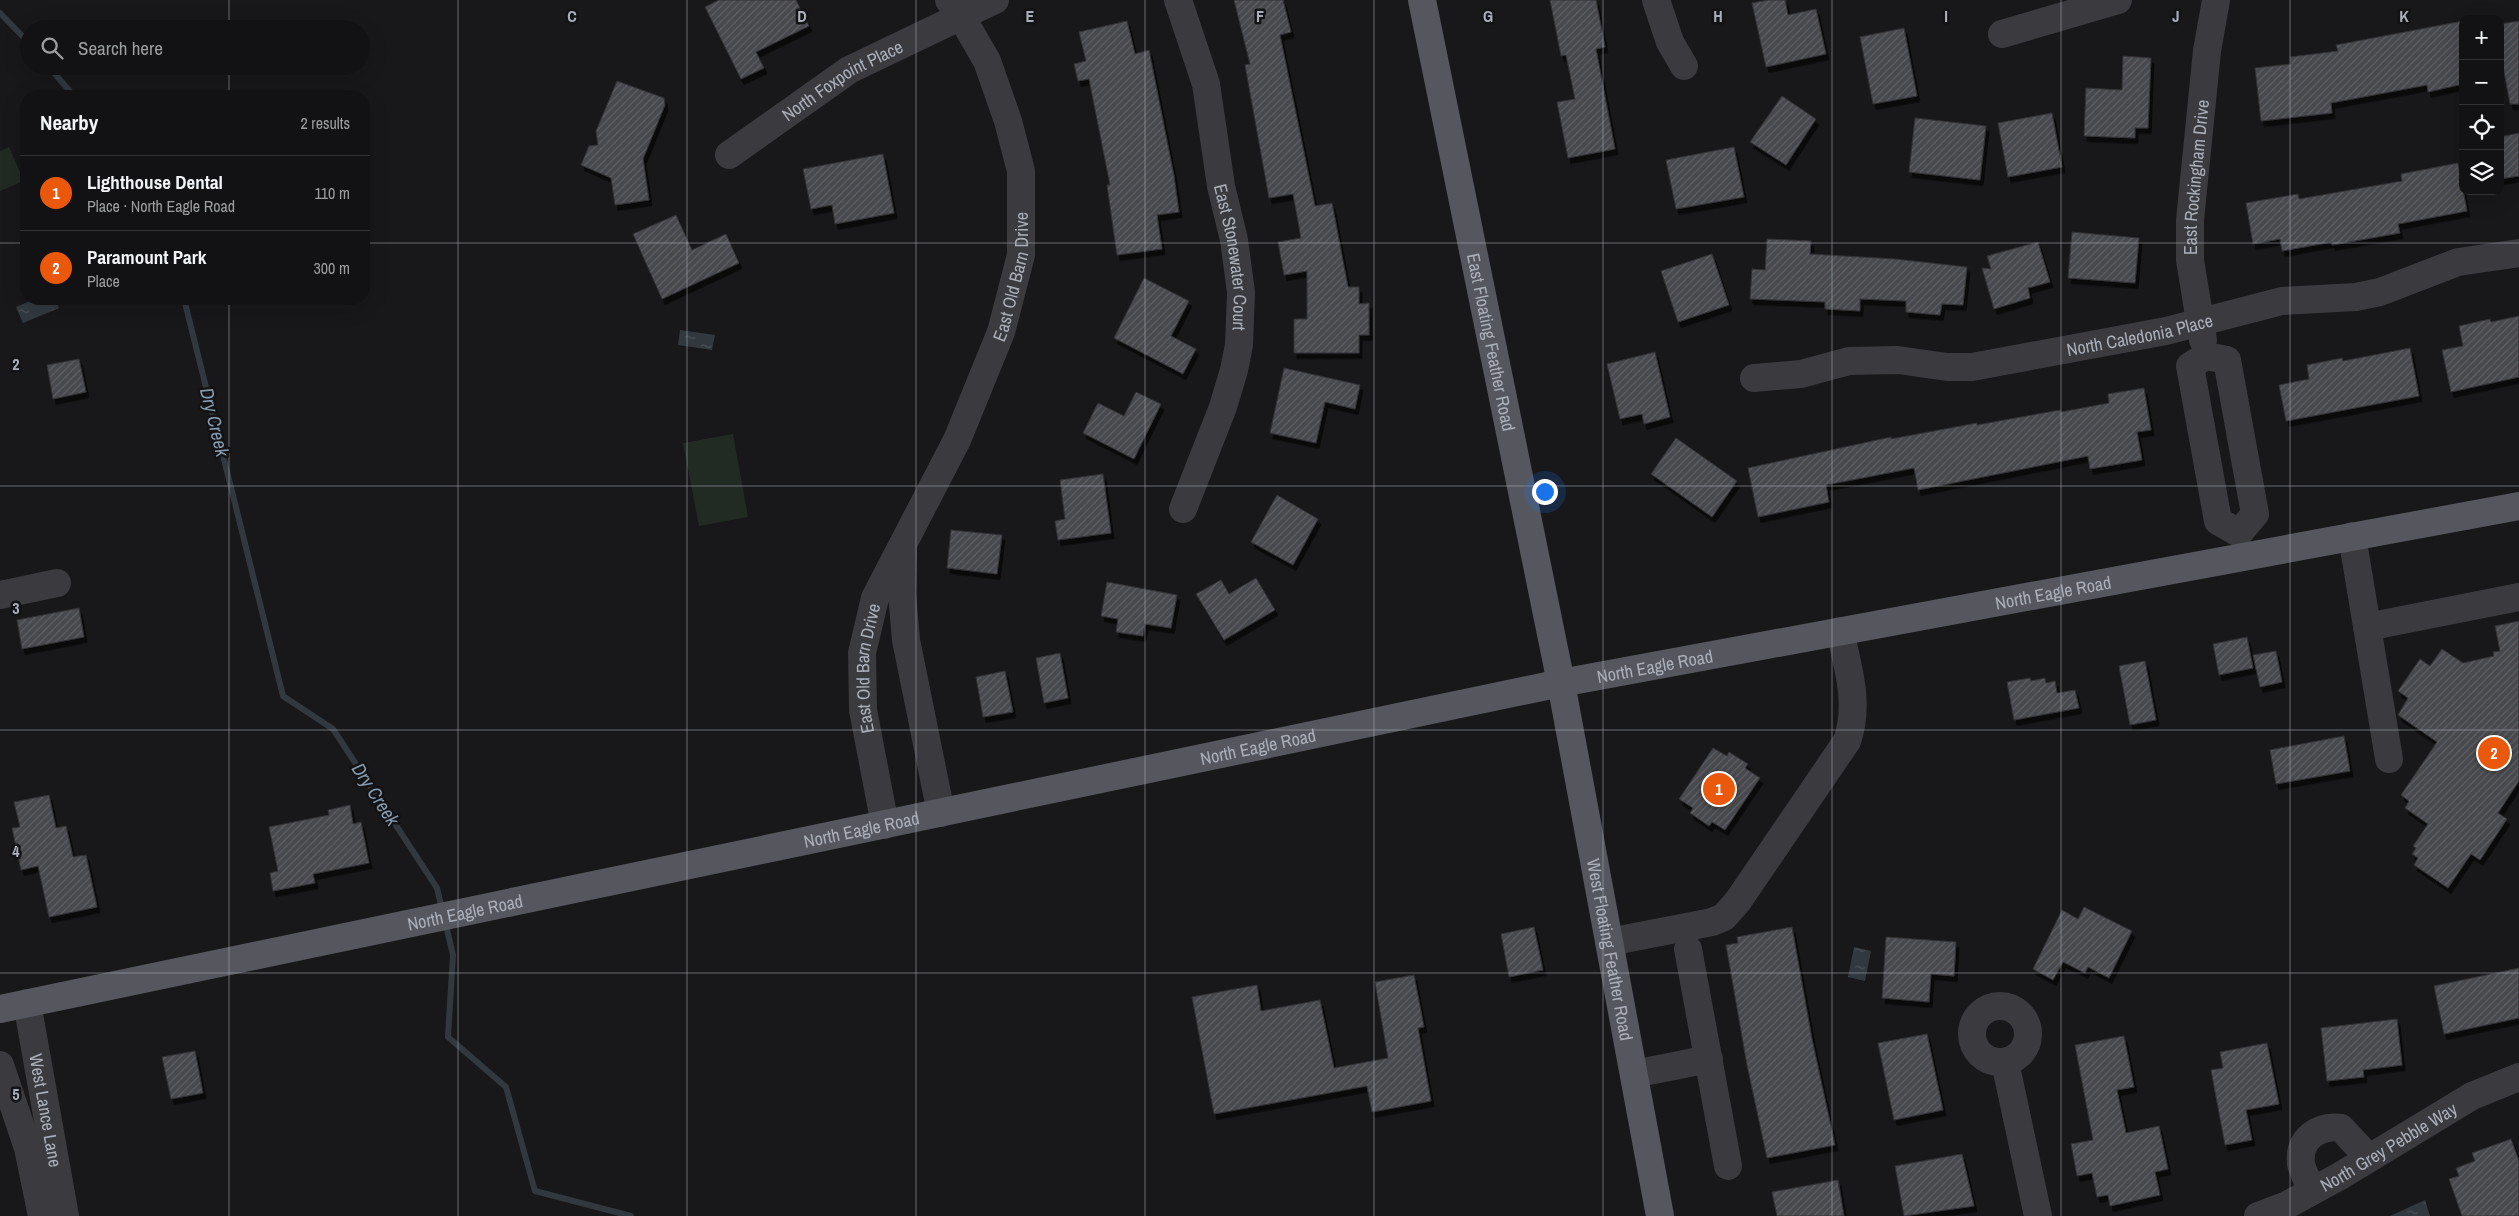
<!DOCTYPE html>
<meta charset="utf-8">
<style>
:root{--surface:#121214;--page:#1f2022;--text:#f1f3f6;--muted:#9c9ea0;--line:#313234;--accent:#ea580c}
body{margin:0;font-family:"Archivo Narrow",sans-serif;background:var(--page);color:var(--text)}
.controls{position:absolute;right:15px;top:15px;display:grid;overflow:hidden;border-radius:10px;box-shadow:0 5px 20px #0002}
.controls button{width:45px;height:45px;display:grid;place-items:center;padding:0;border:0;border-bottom:1px solid var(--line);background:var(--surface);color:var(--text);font:25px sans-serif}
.you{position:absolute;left:1544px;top:491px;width:18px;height:18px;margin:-12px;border:4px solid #fff;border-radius:50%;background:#1a73e8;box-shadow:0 0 0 8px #1a73e833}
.badge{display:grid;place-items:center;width:32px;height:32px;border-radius:50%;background:var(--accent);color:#fff;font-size:16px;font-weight:700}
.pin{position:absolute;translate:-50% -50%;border:2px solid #fff;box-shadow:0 1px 5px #0006}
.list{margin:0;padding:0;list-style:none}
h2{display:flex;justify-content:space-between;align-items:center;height:65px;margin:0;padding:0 20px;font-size:21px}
h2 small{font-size:16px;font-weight:400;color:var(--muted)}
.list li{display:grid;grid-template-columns:32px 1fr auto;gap:15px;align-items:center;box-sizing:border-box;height:75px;padding:0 20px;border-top:1px solid var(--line)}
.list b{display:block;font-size:19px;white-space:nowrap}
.list p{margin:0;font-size:16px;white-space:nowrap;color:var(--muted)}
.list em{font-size:16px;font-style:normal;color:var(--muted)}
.icon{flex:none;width:28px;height:28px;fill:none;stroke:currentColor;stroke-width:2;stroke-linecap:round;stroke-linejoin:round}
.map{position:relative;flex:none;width:2519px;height:1216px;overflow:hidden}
.search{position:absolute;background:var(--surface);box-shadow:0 5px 20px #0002;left:20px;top:20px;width:350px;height:55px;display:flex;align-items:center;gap:12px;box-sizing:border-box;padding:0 18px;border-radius:28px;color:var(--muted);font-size:19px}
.panel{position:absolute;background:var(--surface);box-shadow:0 5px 20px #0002;left:20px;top:90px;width:350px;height:215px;border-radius:20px}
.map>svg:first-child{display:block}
.pitch{fill:#222a24}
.water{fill:url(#water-ripples)}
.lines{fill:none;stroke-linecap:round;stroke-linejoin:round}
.stream{stroke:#31393f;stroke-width:6}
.building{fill:url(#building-hatch);stroke:#333236;filter:url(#shadow)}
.minor{stroke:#3a3a3f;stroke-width:28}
.major{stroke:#56575e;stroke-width:28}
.grid{fill:none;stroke:#abafb9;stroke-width:1;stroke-opacity:0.55}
.labels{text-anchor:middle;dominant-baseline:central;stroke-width:5;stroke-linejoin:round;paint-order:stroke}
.street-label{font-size:18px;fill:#abafb9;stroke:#131315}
.water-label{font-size:19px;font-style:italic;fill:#859cb1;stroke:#131315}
.grid-label{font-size:16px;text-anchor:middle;font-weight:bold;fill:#abafb9;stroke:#131315;stroke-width:5;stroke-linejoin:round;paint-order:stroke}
</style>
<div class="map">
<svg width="2519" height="1216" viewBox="0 0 2519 1216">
<defs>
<pattern id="water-ripples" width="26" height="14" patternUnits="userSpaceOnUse" patternTransform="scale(1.25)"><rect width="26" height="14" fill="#31393f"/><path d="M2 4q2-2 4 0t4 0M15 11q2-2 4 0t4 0" fill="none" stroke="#4c5359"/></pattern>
<pattern id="building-hatch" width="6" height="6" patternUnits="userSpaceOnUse" patternTransform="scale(1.25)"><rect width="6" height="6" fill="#47484d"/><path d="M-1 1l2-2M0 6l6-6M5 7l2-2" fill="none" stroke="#5f6065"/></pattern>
<filter id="shadow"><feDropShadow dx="3" dy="5.5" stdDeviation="0" flood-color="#0009"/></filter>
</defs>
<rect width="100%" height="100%" fill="#18181a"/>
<!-- pitch -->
<path class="pitch" d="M 9,147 L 24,181 L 0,191 L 0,151 Z
M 733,434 L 748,517 L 699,526 L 683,443 Z"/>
<!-- water -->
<path class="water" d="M 35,299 L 55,299 L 59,308 L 23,323 L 16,307 Z
M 680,330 L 715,335 L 712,350 L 678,345 Z
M 1854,947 L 1871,951 L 1865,981 L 1848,977 Z
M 2425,1200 L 2430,1216 L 2390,1216 Z"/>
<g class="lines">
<!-- stream -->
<path class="stream" d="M 0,13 L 29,43
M 48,66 L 74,96
M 184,299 L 283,696 L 333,729 L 437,888 L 442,909
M 445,921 L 453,955 L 448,1037 L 506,1087 L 535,1191 L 631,1216"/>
</g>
<!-- building -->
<path class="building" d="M 719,0 L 796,0 L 809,26 L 756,52 L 764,68 L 741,79 L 705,7 Z
M 1234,0 L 1283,0 L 1291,32 L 1280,35 L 1315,206 L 1332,203 L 1348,287 L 1359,287 L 1359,304 L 1369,303 L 1369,335 L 1359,335 L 1359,353 L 1294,353 L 1294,319 L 1307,319 L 1307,271 L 1284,275 L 1278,242 L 1301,238 L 1293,194 L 1269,198 L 1245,65 L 1250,64 Z
M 1550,0 L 1596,0 L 1605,47 L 1596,49 L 1615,149 L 1568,158 L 1557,102 L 1575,99 L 1566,55 L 1561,56 Z
M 1768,0 L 1785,0 L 1788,15 L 1816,9 L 1826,54 L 1766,67 L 1752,3 Z
M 1127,21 L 1135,54 L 1149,50 L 1174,176 L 1179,212 L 1157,215 L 1162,249 L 1117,255 L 1107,185 L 1110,185 L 1089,79 L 1078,81 L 1074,64 L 1086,61 L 1079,32 Z
M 2463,21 L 2463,84 L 2428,92 L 2427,85 L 2331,103 L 2332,113 L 2261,121 L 2255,68 L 2291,64 L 2290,57 L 2338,51 L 2336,45 Z
M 2519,21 L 2519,104 L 2510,104 L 2500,50 L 2500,24 Z
M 1904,28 L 1917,96 L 1873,104 L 1860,37 Z
M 2123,56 L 2151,58 L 2148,128 L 2135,128 L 2135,138 L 2084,136 L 2086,88 L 2122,90 Z
M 617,81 L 664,98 L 665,105 L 643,159 L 649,200 L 615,205 L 611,178 L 581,165 L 589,146 L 598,145 L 596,131 Z
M 1782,96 L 1816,119 L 1786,165 L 1750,142 Z
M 2052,113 L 2062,167 L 2008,177 L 1998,123 Z
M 1915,118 L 1986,126 L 1980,180 L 1909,172 Z
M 2519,133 L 2519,176 L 2500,179 L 2500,137 Z
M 1734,147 L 1744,197 L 1676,209 L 1666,160 Z
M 883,154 L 894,213 L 835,224 L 832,205 L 811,209 L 803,169 Z
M 2458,163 L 2467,211 L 2398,224 L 2400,233 L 2332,245 L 2332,242 L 2282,251 L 2280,239 L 2253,244 L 2246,203 L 2298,194 L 2299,199 L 2402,181 L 2401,174 Z
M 676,215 L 692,250 L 726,234 L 739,263 L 662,299 L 633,234 Z
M 2072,232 L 2139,238 L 2135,283 L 2068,278 Z
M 1767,239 L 1811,241 L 1810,254 L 1895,259 L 1967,267 L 1963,305 L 1942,304 L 1940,315 L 1906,312 L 1906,301 L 1860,299 L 1860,311 L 1825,309 L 1825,302 L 1750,299 L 1752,269 L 1765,270 Z
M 2038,242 L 2050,282 L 2028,288 L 2030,298 L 1994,309 L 1982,268 L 1991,269 L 1987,256 Z
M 1712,254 L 1729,305 L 1678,322 L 1661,271 Z
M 1144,278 L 1189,301 L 1171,336 L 1196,349 L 1183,374 L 1114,338 Z
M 2519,316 L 2519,377 L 2451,392 L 2442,350 L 2463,346 L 2459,326 L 2490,319 L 2491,322 Z
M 2410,348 L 2419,396 L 2286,421 L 2279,385 L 2309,379 L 2307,365 L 2342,358 L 2343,361 Z
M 1655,352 L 1670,417 L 1644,424 L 1642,414 L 1620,419 L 1607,364 Z
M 79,359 L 86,392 L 53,399 L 47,365 Z
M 1284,368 L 1360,385 L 1355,409 L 1325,402 L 1316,443 L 1270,433 Z
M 2144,388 L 2151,430 L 2137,432 L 2142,460 L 2090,469 L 2088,456 L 1918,490 L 1914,468 L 1826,485 L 1829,502 L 1758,517 L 1748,468 L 1891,437 L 1891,439 L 1977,423 L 1977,425 L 2060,410 L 2061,412 L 2109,403 L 2108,394 Z
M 1136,392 L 1161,404 L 1134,459 L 1083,433 L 1098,403 L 1124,416 Z
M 1676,438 L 1737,481 L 1712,517 L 1651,474 Z
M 1103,474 L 1111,533 L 1058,540 L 1055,521 L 1065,519 L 1060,480 Z
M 1277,495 L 1318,519 L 1293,565 L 1251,542 Z
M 951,530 L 1002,535 L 997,574 L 947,568 Z
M 1256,578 L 1275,610 L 1224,640 L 1196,594 L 1221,580 L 1229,594 Z
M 1107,582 L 1177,595 L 1171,628 L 1145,624 L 1143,636 L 1116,632 L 1118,619 L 1101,616 Z
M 79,608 L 84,637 L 22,649 L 17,620 Z
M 2519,621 L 2519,781 L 2498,813 L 2507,819 L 2480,860 L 2471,854 L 2448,888 L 2414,865 L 2418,858 L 2412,854 L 2416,848 L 2413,846 L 2428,824 L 2405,808 L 2409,801 L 2401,795 L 2437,742 L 2398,715 L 2408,698 L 2398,691 L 2420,659 L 2430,666 L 2442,649 L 2463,663 L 2494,656 L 2493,652 L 2500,651 L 2495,626 Z
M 2247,637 L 2253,668 L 2219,675 L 2213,644 Z
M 2276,651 L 2282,682 L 2260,687 L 2253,655 Z
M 1060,653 L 1068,698 L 1044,703 L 1036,658 Z
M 2145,661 L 2156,720 L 2130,725 L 2119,666 Z
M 1005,671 L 1013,712 L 983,717 L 976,677 Z
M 2030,678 L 2031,681 L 2045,678 L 2046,683 L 2055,681 L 2057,693 L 2075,690 L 2079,708 L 2014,720 L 2007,682 Z
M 2344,736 L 2350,771 L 2276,784 L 2270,750 Z
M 1713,748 L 1727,756 L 1729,752 L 1748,764 L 1745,768 L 1760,778 L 1725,830 L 1712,822 L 1709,826 L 1690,813 L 1693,808 L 1679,799 Z
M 49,795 L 56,828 L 66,826 L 73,857 L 86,855 L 97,907 L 49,917 L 38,866 L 21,870 L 12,828 L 20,827 L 14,802 Z
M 350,805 L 353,824 L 361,822 L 369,863 L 313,874 L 315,883 L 273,891 L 270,873 L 278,871 L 269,827 L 329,815 L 328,810 Z
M 2084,907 L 2132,931 L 2109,978 L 2088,967 L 2085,973 L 2063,962 L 2053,980 L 2033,969 L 2062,910 L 2078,919 Z
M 1534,927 L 1543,970 L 1509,977 L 1501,934 Z
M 1792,927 L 1812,1039 L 1835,1145 L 1767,1158 L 1747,1065 L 1726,945 L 1738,943 L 1737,937 Z
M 1886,937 L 1956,942 L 1954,976 L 1931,974 L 1929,1002 L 1882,998 Z
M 2519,968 L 2519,1018 L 2444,1034 L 2434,986 Z
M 1414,975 L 1424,1027 L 1418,1028 L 1431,1101 L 1372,1112 L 1367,1086 L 1214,1114 L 1192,997 L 1257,985 L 1261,1011 L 1320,1000 L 1334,1068 L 1388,1058 L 1375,982 Z
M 2397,1019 L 2402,1065 L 2363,1070 L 2364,1077 L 2327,1081 L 2321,1028 Z
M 1927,1034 L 1943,1110 L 1894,1120 L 1878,1043 Z
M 2124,1036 L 2134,1087 L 2117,1090 L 2126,1133 L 2159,1126 L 2168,1169 L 2155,1172 L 2160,1195 L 2110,1206 L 2108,1195 L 2097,1197 L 2092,1173 L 2077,1176 L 2071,1144 L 2093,1140 L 2075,1045 Z
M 2267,1043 L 2279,1104 L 2246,1110 L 2252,1140 L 2225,1145 L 2211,1070 L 2223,1068 L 2220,1052 Z
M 195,1051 L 203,1093 L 171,1099 L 162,1057 Z
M 2511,1139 L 2519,1161 L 2519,1216 L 2462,1216 L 2449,1179 L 2459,1176 L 2456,1168 L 2475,1161 L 2472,1153 Z
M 1962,1154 L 1974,1206 L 1904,1216 L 1895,1166 Z
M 1838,1180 L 1844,1216 L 1777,1216 L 1772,1192 Z"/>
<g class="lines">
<!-- minor -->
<g class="minor">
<path id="s1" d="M 1178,0 L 1206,84 L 1221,186 L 1234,240 L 1241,292 L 1239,345 L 1234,370 L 1223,407 L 1183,509"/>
<path d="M 1656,0 L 1670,42 L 1684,66"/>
<path d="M 2002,34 L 2118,0"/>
<path id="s2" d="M 729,155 L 849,70 L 995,0"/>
<path id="s3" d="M 2203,340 L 2190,260 L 2190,220 L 2207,51 L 2216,0"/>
<path d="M 2206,356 L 2227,360 L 2255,514 L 2239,533 L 2218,521 L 2190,366 Z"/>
<path id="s4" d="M 1754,378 L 1801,374 L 1849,361 L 1898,360 L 1947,367 L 1972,367 L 2166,331 L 2282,301 L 2356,297 L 2380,292 L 2458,262 L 2519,253"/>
<path d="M 2352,536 L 2389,759"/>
<path d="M 903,552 L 902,594 L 906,640 L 941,813"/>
<path d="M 0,595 L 57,583"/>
<path d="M 2367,627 L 2519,597"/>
<path id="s5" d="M 885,825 L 863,710 L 862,653 L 875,598 L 957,440 L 1001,332 L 1021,255 L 1021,171 L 1008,121 L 987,61 L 961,16 L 949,0"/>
<path d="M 1609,942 L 1712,922 L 1724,917 L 1738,901 L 1847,741 C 1860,704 1848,668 1840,631"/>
<path d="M 1688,949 L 1728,1166"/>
<path id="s6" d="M 27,1003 L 65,1216"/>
<circle cx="2000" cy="1034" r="28"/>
<path d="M 2005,1062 L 2038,1216"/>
<path d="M 0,1065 L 28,1148 L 42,1216"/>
<path d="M 1634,1074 L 1709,1059"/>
<path d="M 2312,1191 C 2309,1183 2303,1173 2301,1164 C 2298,1139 2318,1125 2341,1128 L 2369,1158"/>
<path id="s7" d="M 2258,1216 L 2287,1205 L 2340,1176 L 2472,1096 L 2519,1077"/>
</g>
<!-- major -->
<g class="major">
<path id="s8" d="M 1422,0 L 1561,683 L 1660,1216"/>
<path id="s9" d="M 0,1009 L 1561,683 L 2519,506"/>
</g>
</g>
<!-- grid -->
<path class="grid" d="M 229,0 L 229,29M 458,0 L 458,1216M 687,0 L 687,1216M 916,0 L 916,1216M 1145,0 L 1145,1216M 1374,0 L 1374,1216M 1603,0 L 1603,1216M 1832,0 L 1832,1216M 2061,0 L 2061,1216M 2290,0 L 2290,1216M 229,66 L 229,96M 0,243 L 26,243M 364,243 L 2519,243M 229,299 L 229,1216M 0,486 L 2519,486M 0,730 L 2519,730M 0,973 L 2519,973"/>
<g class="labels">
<!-- street labels -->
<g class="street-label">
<text stroke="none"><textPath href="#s2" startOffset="136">North Foxpoint Place</textPath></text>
<text stroke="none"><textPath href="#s3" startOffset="164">East Rockingham Drive</textPath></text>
<text stroke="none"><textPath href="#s1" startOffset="264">East Stonewater Court</textPath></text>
<text stroke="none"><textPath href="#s5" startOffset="582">East Old Barn Drive</textPath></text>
<text stroke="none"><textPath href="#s4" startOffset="391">North Caledonia Place</textPath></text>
<text stroke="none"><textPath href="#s8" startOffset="349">East Floating Feather Road</textPath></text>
<text stroke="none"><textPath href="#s9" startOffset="2095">North Eagle Road</textPath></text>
<text stroke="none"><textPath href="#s9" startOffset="1690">North Eagle Road</textPath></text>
<text stroke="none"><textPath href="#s5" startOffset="159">East Old Barn Drive</textPath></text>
<text stroke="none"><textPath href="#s9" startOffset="1285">North Eagle Road</textPath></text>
<text stroke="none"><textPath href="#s9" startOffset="880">North Eagle Road</textPath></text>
<text stroke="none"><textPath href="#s9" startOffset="475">North Eagle Road</textPath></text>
<text stroke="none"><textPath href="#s8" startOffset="968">West Floating Feather Road</textPath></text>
<text stroke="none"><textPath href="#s6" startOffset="109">West Lance Lane</textPath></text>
<text stroke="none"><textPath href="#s7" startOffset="148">North Grey Pebble Way</textPath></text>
</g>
<!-- water labels -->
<g class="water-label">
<text transform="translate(215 422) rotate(76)">Dry Creek</text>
<text transform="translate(376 794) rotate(57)">Dry Creek</text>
</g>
</g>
<g class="grid-label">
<text x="572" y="22">C</text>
<text x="802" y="22">D</text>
<text x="1030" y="22">E</text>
<text x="1260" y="22">F</text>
<text x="1488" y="22">G</text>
<text x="1718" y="22">H</text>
<text x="1946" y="22">I</text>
<text x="2176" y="22">J</text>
<text x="2404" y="22">K</text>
<text x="16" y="370">2</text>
<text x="16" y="614">3</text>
<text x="16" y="857">4</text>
<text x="16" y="1100">5</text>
</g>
</svg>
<div class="controls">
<button>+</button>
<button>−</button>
<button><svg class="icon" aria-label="locate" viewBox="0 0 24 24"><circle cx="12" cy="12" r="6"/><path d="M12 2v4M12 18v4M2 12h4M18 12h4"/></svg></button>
<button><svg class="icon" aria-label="layers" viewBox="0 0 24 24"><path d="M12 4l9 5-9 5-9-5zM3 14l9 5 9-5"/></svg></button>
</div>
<div class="you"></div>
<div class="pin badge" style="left:1719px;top:789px">1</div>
<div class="pin badge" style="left:2494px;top:753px">2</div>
<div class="search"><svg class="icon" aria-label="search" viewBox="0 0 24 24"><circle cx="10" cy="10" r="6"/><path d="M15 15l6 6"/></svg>Search here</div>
<section class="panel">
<h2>Nearby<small>2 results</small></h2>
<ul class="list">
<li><span class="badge">1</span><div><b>Lighthouse Dental</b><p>Place · North Eagle Road</p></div><em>110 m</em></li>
<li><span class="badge">2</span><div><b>Paramount Park</b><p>Place</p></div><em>300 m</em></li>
</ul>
</section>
</div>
